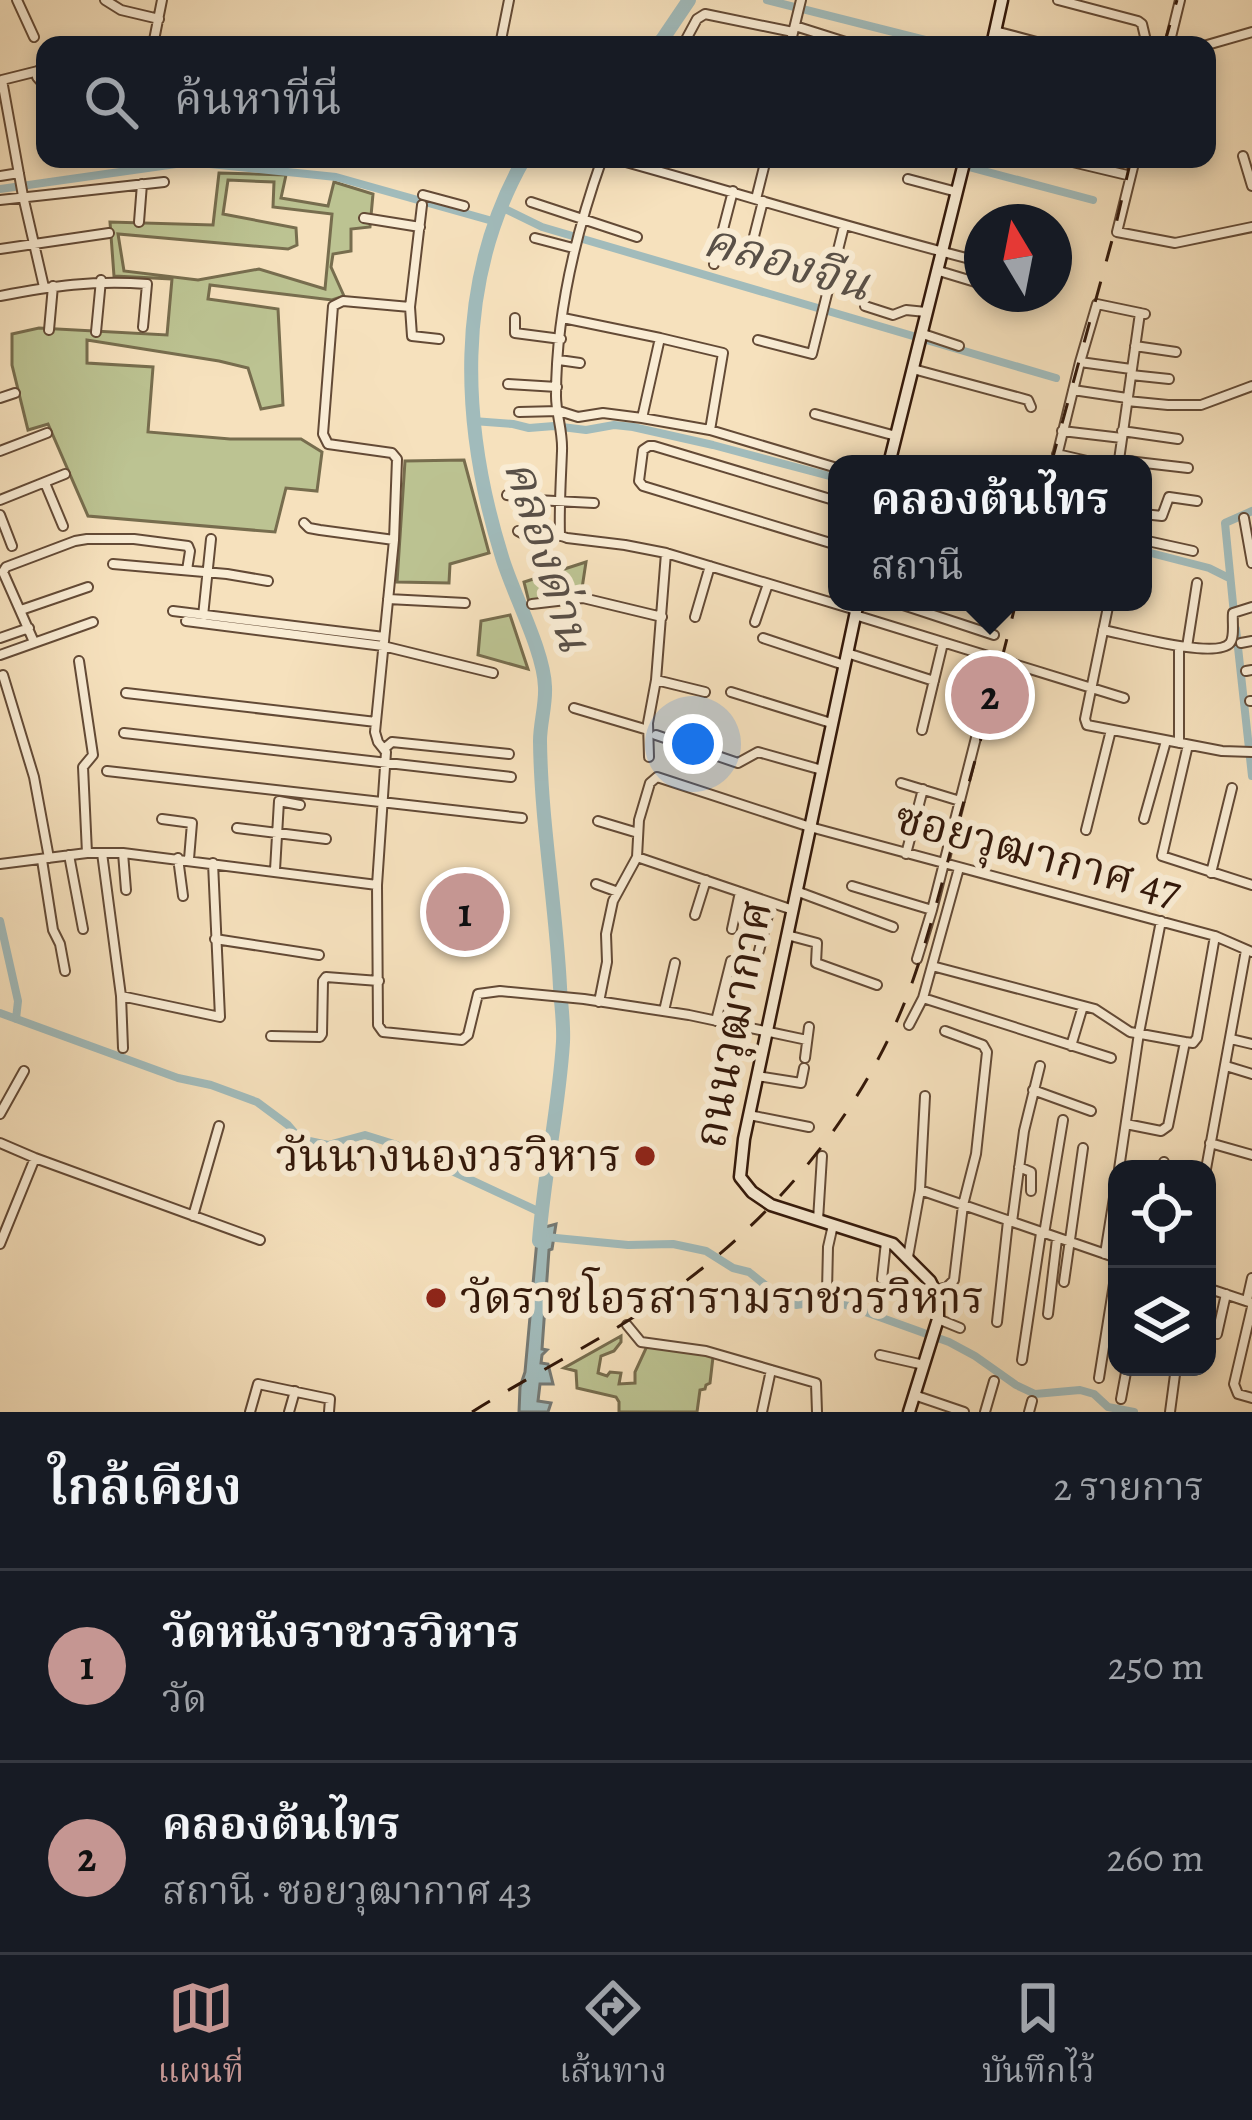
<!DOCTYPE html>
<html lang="th">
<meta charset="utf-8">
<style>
:root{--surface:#171b24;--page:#242831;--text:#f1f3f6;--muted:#9ea1a6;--line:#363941;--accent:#c59692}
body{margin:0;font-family:Alegreya,"Noto Serif Thai",serif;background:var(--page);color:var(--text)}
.controls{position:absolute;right:36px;bottom:36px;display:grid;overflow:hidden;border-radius:24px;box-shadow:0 6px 18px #0003}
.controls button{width:108px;height:108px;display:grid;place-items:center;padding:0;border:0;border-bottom:3px solid var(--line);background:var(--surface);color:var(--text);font:60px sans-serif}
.compass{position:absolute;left:964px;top:204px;width:108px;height:108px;border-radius:50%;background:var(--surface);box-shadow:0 6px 18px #0003;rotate:350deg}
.you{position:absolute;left:693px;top:744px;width:42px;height:42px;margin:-30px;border:9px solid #fff;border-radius:50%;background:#1a73e8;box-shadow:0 0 0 18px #1a73e833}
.badge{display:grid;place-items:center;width:78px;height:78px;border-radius:50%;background:var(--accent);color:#111;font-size:39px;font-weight:700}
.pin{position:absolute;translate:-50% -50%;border:6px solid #fff;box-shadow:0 3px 12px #0006}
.popup{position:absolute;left:828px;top:455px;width:324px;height:156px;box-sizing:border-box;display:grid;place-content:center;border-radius:24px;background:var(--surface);filter:drop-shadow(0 3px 9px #0005);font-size:39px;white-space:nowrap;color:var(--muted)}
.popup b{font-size:45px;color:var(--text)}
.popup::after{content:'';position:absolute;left:50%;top:100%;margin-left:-24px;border:24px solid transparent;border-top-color:var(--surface)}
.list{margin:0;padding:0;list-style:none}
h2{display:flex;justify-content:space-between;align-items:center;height:156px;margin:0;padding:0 48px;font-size:51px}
h2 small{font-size:39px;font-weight:400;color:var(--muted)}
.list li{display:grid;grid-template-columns:78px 1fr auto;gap:36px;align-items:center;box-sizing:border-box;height:192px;padding:0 48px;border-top:3px solid var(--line)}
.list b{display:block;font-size:45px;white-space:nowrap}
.list p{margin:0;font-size:39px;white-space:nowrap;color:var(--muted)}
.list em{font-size:39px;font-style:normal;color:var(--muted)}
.icon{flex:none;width:66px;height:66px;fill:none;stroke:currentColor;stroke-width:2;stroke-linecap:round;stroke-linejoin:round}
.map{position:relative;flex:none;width:1252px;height:1412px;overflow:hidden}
.search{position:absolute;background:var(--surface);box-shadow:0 6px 18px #0003;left:36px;right:36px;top:36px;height:132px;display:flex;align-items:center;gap:30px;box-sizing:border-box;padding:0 42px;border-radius:24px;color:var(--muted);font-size:45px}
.sheet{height:540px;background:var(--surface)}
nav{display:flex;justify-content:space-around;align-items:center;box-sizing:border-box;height:168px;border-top:3px solid var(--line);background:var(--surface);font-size:33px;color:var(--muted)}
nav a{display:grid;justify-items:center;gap:6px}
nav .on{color:var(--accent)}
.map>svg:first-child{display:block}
.green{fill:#bcc392;stroke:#776d4e;stroke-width:3;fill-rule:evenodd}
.water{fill:#a1bbbb;stroke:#757974;stroke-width:3}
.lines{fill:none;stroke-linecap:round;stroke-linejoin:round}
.canal{stroke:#a1bbbb;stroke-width:8}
.river{stroke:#a1bbbb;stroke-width:14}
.minor-casing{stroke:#634a36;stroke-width:12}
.secondary-casing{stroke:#321709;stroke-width:15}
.minor{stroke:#f9ecd4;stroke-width:8}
.secondary{stroke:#f9ecd4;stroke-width:10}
.rail{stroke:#321709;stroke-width:3;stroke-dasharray:21 21;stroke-linecap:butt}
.poi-dot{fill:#8f2418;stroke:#f9ecd4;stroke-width:4.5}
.labels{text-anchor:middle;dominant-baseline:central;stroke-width:12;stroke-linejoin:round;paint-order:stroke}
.street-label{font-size:45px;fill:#321709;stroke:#f9ecd4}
.poi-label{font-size:45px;fill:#321709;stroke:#f9ecd4;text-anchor:end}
.water-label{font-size:48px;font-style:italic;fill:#595047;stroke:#f9ecd4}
</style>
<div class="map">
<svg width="1252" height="1412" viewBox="0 0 1252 1412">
<rect width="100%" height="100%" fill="#f6e1bd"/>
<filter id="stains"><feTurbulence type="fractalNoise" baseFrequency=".00167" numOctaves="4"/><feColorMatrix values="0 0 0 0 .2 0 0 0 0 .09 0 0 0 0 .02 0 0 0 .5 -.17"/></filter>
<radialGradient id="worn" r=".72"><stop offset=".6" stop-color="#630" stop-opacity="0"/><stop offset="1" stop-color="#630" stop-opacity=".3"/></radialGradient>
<!-- green -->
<path class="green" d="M 219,173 L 286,175 L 281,198 L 328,206 L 334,182 L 373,194 L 370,227 L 351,229 L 351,251 L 333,254 L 331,267 L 344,296 L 332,300 L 210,285 L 208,299 L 278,309 L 283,405 L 261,409 L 248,368 L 219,361 L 87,340 L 87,363 L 153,367 L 148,432 L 230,439 L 301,439 L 322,452 L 317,491 L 286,488 L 275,532 L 88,516 L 48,424 L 28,430 L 12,365 L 12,334 L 39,328 L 167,335 L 172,279 L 114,276 L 110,222 L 213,225 ZM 228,180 L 274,182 L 273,207 L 332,214 L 325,289 L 259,269 L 198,280 L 124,271 L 118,234 L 288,249 L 297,245 L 296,228 L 223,214 Z
M 464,460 L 489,553 L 450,564 L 449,583 L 397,582 L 405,461 Z
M 586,562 L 581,595 L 530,606 L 524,582 Z
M 510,615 L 528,669 L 478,655 L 481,621 Z
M 621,1336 L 621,1342 L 614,1351 L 601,1356 L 598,1373 L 607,1376 L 610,1372 L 621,1373 L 619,1384 L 635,1383 L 635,1372 L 647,1346 L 695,1351 L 713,1357 L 710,1383 L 706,1385 L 705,1389 L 700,1390 L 697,1412 L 619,1412 L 619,1402 L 616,1397 L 577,1388 L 576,1371 L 564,1368 Z"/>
<!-- water -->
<path class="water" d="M 556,1224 L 552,1249 L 549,1250 L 542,1349 L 547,1350 L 542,1355 L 541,1363 L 548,1364 L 553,1384 L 540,1384 L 538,1401 L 551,1403 L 548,1412 L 519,1412 L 520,1387 L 525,1372 L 538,1229 Z"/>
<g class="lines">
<!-- canal -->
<path class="canal" d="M 767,0 L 945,45
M 939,159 L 1093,200
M 0,189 L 190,162 L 336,177 L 496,222
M 501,207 L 542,227 L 1056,378
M 473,421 L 513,424 L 529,428 L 554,426 L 586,430 L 614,425 L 633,427 L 713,445 L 837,478
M 1143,551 L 1209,568 L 1229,578
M 1234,614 L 1225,523 L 1252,511
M 1236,629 L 1252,776
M 0,921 L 18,1001 L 16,1019
M 0,1013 L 178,1078 L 211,1085 L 257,1102 L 288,1125 L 300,1139 L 328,1145 L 365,1135 L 394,1144 L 542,1213
M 546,1237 L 628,1245 L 673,1244 L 706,1251 L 733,1268 L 749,1272 L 780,1297 L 796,1305 L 832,1300 L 949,1342 L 975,1356 L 1016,1385 L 1035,1394 L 1080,1390 L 1094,1394 L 1108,1407 L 1134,1412"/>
<!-- river -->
<path class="river" d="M 656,45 L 662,40 L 689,0
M 524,159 C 454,282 461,426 502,557 C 513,594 544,651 545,687 C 546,705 540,723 540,741 C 541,823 556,905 560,987 C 561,1005 564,1024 563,1042 C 559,1108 544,1174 539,1241"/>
<!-- minor casing -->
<g class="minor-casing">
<path id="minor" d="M 17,0 L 34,37
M 105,0 L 121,10 L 159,19
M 1058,0 L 1138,21 L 1142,24 L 1147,45
M 795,26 L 855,45
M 995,31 L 1048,45
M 153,45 L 162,0
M 500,45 L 509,0
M 683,45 L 697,19 L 705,14 L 793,32
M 790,45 L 801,0
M 1169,45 L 1180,0
M 1207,45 L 1252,32
M 45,66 L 38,71 L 37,77 L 45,86
M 38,71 L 2,80 L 23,196 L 44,287
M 45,88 L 45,106
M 1243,156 L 1252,186
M 615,159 C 738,193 859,231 982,262
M 1060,159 L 1127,175
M 1135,159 L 1117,232 L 1175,243 L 1252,227
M 0,176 L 19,173
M 908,179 L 957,192
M 423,195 L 464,206
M 756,199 L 766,159
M 0,200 L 164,182
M 531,202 L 637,237
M 364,218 L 420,227
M 139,222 L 142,184
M 535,238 L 573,248
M 0,249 L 109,233
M 748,260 L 763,201
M 714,264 L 733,191
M 939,271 L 982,284
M 0,296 C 53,286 93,280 147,284 L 143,327
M 865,306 L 893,315 L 906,310 L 926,312
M 410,307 L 412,336 L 439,339
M 515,318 L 515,333 L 561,339
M 563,318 L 660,338 L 642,418
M 49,330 L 53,286
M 96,332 L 101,280
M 923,334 L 959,346
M 660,338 L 723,353 L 710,430
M 758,340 L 812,354 L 844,226
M 1135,346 L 1176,352
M 559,360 L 580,363
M 1080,362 L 1131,369
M 913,369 L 1028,400 L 1031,407
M 1131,375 L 1169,379
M 508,384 L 557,387
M 1073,390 L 1127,398
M 0,398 L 15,393
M 1127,401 L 1168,405 L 1201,405 L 1252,386
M 519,412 L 559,411 L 578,417 L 603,413 L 642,418 L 710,430 L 837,468
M 815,414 L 896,436
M 1062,431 L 1122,438
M 1122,431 L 1178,439
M 0,451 L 47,433
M 1057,454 L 1100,464
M 1119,460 L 1140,313
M 1118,463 L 1119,460 L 1188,468
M 1055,464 L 1080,362 L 1097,304 L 1145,314
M 45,483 L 63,526
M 507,495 L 536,500 L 594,503
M 0,500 L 65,474
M 837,501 L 654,446 L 649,446 L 643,450 L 639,481 L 643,486 L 837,545
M 1143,514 L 1162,516 L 1169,497 L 1197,501
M 0,515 L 12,546
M 1244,518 L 1252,563
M 304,523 L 309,528 L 320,530 L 394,540
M 518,531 C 535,541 551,530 567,538 L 625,545 L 666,553 L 856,610
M 560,535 C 559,507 561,479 562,451 C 563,431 556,414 556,396 C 556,314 575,235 602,159
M 1143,540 L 1193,551
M 113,564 L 227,574 L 268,581
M 388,599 L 465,603
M 894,602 L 994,635
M 1109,602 L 1085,719 L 1087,725 L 1222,751 L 1252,752
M 532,604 L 583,598 L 662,617
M 21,610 L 88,587
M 173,611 L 384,637
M 855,615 L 1124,698
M 203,616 L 211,539
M 695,617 L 710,566
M 186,621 L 383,646 L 493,673
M 755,622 L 768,584
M 1103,630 C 1125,634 1216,660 1230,643 C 1235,636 1232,622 1233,613 L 1252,607
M 0,638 L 29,628
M 763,638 L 844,665
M 34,642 L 3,572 L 6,567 L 75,541 L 87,539 L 134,539 L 188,546 L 190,551 L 187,570
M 1241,643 L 1252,641
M 1187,647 L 1197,583
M 847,653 L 934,681
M 0,655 L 93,622
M 79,661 L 93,755 L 83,767 L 87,853
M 1246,671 L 1252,670
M 3,675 L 34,777 L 49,858
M 656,680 L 705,692
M 731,692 L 831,723
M 126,693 L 376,722
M 1250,701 L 1252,701
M 574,708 L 648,730
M 922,730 L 943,643
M 124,733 L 511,777
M 656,735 L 738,763 L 758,752 L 822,770
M 1179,743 L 1179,646
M 1188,745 L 1162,856 L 1252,885
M 385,748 L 392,742 L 509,754
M 649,757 L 648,723 L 656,680 L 666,553
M 107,771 L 522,818
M 901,783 L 960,801
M 162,819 L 192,823 L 189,859
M 1144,819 L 1166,741
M 598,821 L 638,833
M 237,828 L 326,839
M 1086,830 L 1111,730
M 102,853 L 121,996 L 123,1048
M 123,853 L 126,890
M 906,854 L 923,789
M 69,855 L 83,929
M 637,857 L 793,910
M 178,858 L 183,896
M 42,860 L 53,930 L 60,944 L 65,971
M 0,864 L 87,853 L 123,853 L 377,885 L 378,1025 L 383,1032 L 462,1040 L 468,1035 L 478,994 L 500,991 L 584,999 L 689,1015 L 807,1040
M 275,870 L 279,801 L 300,805
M 1211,873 L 1232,788
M 596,884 L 618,892
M 377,885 L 386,752 L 378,742 L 375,732 L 394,540 L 397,459 L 392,453 L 328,444 L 323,434 L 333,306 L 343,301 L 410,307 L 422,205
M 852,886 L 932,910
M 796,891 L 893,927
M 695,915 L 706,880
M 732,929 L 740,892
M 787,935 L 817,943 L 816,963 L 877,985
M 215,939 L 319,955
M 759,951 L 771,903
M 917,959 L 932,910 L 979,726
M 932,966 L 1095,1009 L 1130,1032 L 1185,1042
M 121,996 L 220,1017 L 213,863
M 923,998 L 1111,1058
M 599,1002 L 607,962 L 606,934 L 613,901 L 637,857 L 639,820 L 650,783 L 657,777 L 810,827 L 1215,936 L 1252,952
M 664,1011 L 675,963
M 716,1021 L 731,961
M 909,1025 L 923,998 L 959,868
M 271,1036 L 320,1037 L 322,1034 L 323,981 L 326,977 L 379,981
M 1231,1039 L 1252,1044
M 1071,1046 L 1083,1006
M 805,1058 L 809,1027
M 1226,1066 L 1252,1074
M 757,1076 L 801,1083 L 804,1068
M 1033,1090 L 1091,1111
M 0,1114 L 24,1071
M 749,1115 L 809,1127
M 1126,1124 L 1161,1131 L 1168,1126 L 1185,1042 L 1193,1043 L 1197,1038 L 1215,936
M 0,1143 L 35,1158 L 260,1240
M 1210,1143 L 1252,1155
M 1019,1167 L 1031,1172 L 1031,1191
M 1119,1169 L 1139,1033 L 1161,921
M 1163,1169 L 1164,1162
M 1206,1169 L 1246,950
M 920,1190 L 1117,1258
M 193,1216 L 219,1126
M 818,1220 L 822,1156
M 1012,1222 L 1024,1131 L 1040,1066
M 1044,1234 L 1063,1120
M 0,1244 L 35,1158
M 1105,1254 L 1117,1179
M 908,1257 L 920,1190 L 925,1096
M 882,1279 L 886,1242
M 1064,1282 L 1083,1148
M 1207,1288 L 1252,1303
M 936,1290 L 947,1287 L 954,1280 L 963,1205 L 976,1154 L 987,1052 L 983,1045 L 945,1031
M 827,1291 L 828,1247 L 833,1225
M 1247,1300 L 1252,1278
M 1252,1307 L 1234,1384 L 1238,1394 L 1252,1398
M 1048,1314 L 1057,1239
M 938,1319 L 960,1328
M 997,1322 L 1008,1221
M 627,1325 L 641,1342 L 706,1351 L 816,1383 L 817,1412
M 1217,1334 L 1226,1294
M 880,1355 L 924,1365
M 1022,1360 L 1041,1233
M 1099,1378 L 1117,1265
M 914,1395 L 964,1412
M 1121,1399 L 1127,1367
M 250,1412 L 258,1384 L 330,1399 L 329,1412
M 289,1412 L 295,1391
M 762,1412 L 771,1370
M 985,1412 L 994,1381
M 1029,1412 L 1032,1401
M 1170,1412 L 1176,1367"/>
</g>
<!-- secondary casing -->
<g class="secondary-casing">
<path id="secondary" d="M 992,45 L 1002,0
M 889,464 L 965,159
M 858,602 L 744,1139 L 740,1177 L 752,1192 L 771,1205 L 893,1244 L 930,1281 L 938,1297 L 938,1319 L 909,1412"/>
</g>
<!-- minor -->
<use href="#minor" class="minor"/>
<!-- secondary -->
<use href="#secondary" class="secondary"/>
<!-- rail -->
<path class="rail" d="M 1164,45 L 1177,0
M 1051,464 L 1114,233 L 1131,159
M 472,1412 C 539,1370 611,1336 675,1289 C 776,1216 860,1115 906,999 C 928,942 942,882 958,823 C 978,750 998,676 1016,602"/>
</g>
<!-- markers -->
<g class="poi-dot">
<circle cx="645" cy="1156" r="12"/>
<circle cx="436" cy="1298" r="12"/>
</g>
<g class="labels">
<!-- street labels -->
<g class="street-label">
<text transform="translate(1038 854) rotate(15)">ซอยวุฒากาศ 47</text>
<text transform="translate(733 1024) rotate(-79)">ถนนวุฒากาศ</text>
</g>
<!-- poi labels -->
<g class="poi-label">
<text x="621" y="1156">วันนางนองวรวิหาร</text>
<text x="460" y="1298" text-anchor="start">วัดราชโอรสารามราชวรวิหาร</text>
</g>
<!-- water labels -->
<g class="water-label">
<text transform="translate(787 262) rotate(16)">คลองจีน</text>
<text transform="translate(548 555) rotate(73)">คลองด่าน</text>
</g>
</g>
<rect width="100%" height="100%" filter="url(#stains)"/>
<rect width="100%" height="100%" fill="url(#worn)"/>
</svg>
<div class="controls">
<button><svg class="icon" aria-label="locate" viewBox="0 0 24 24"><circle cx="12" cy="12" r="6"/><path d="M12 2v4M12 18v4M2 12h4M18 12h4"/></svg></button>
<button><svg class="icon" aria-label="layers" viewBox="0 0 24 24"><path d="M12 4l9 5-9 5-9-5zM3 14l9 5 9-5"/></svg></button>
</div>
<svg class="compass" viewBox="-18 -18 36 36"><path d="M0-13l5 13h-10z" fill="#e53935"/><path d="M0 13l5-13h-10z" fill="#9ea1a6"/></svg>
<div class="you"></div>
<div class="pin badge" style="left:465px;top:912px">1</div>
<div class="pin badge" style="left:990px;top:695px">2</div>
<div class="popup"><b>คลองต้นไทร</b>สถานี</div>
<div class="search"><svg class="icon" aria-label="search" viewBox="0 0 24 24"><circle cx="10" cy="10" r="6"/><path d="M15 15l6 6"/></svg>ค้นหาที่นี่</div>
</div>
<section class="sheet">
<h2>ใกล้เคียง<small>2 รายการ</small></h2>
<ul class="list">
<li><span class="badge">1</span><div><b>วัดหนังราชวรวิหาร</b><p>วัด</p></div><em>250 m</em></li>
<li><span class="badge">2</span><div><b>คลองต้นไทร</b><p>สถานี · ซอยวุฒากาศ 43</p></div><em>260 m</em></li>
</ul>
</section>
<nav>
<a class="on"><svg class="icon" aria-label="map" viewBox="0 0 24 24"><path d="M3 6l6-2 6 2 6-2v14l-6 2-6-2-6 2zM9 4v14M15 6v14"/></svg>แผนที่</a>
<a><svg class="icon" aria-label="directions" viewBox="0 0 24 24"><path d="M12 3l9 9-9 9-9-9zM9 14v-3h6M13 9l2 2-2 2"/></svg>เส้นทาง</a>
<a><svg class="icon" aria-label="saved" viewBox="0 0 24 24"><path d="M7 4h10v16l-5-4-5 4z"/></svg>บันทึกไว้</a>
</nav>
